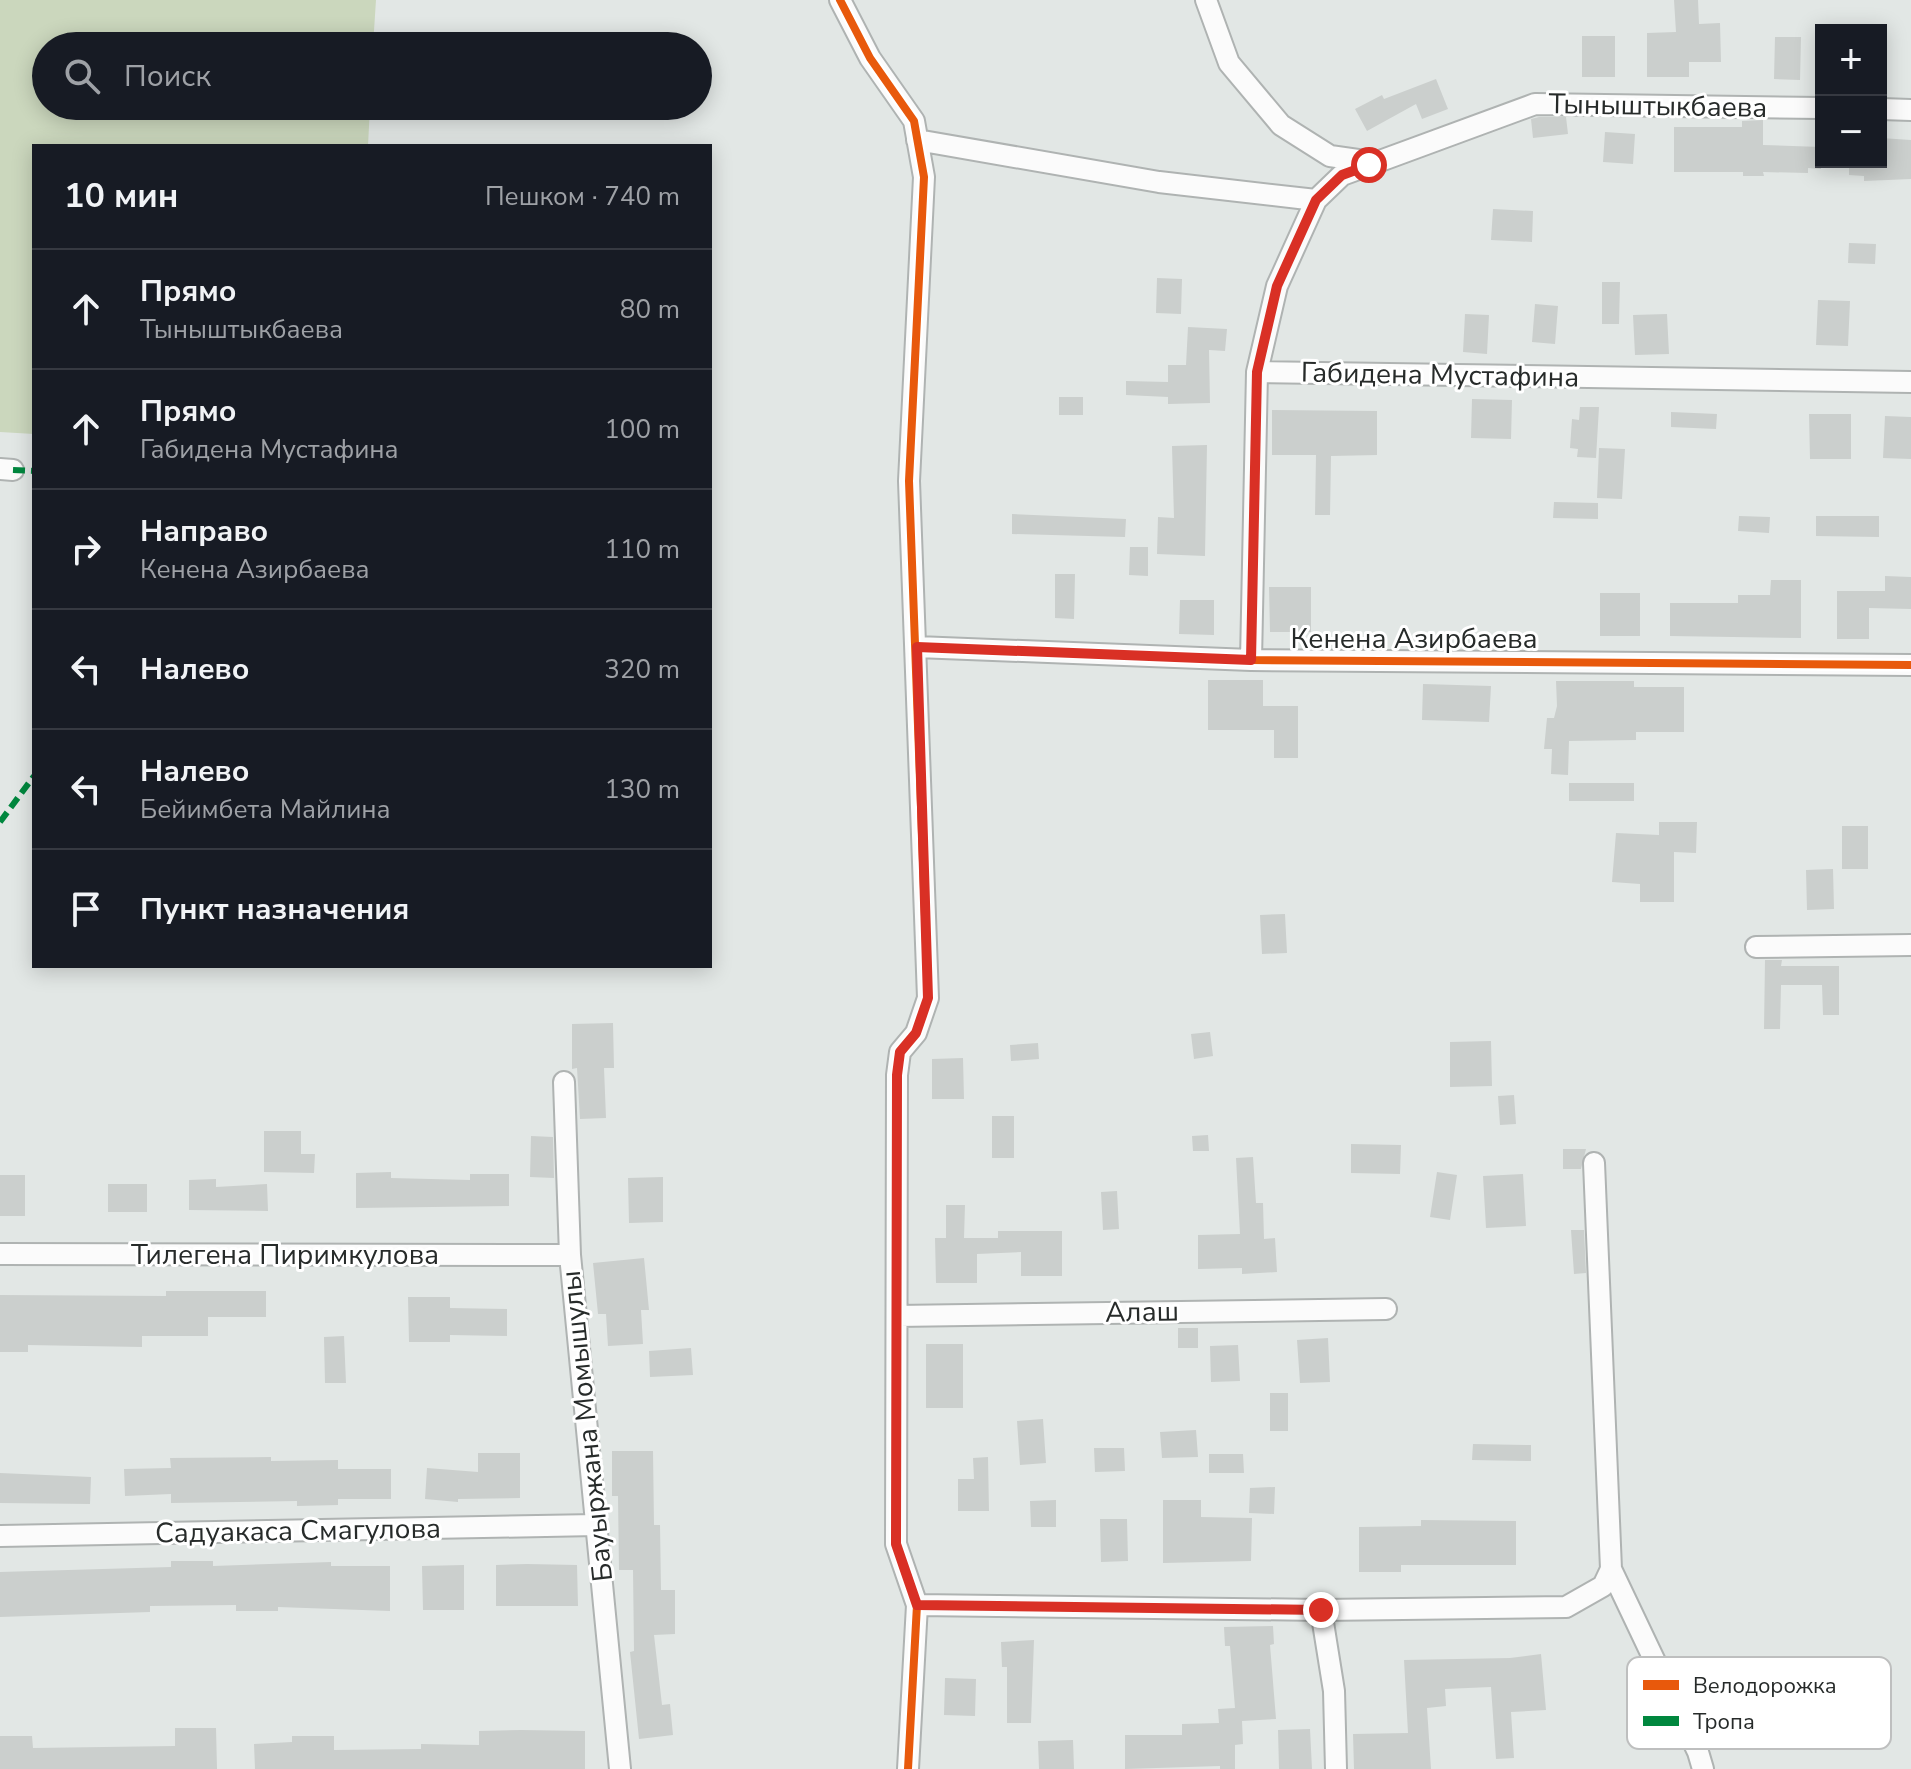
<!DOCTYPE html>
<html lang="ru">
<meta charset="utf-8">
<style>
:root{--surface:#171b24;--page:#242831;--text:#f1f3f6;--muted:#9ea1a6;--line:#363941}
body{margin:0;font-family:"Nunito Sans",sans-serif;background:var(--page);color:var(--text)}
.controls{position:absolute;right:24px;top:24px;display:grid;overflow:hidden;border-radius:0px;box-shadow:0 4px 20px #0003}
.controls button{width:72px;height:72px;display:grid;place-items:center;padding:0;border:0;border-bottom:2px solid var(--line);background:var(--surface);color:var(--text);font:40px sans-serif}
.stop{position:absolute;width:24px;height:24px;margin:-18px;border:6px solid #d93025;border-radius:50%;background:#fff}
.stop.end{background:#d93025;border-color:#fff;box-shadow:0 2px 8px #0008}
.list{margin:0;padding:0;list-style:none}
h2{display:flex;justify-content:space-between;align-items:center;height:104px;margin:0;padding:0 32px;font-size:34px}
h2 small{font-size:26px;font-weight:400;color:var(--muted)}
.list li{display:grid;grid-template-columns:52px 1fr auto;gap:24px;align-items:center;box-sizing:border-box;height:120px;padding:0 32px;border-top:2px solid var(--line)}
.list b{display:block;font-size:30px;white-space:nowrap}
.list p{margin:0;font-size:26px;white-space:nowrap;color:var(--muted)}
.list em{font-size:26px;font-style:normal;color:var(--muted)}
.icon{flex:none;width:44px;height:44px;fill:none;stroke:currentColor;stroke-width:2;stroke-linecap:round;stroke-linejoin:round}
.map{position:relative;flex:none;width:1911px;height:1769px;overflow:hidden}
.search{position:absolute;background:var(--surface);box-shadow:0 4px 20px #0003;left:32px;top:32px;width:680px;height:88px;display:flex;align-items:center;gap:20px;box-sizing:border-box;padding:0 28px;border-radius:44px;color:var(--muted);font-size:30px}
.panel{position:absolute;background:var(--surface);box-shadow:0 4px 20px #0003;left:32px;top:144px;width:680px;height:824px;border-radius:0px}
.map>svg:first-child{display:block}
.green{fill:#cbd7bd}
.building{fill:#cbcfcd}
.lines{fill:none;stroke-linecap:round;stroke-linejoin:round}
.minor-casing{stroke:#afb3b2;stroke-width:24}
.minor{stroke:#fbfbfb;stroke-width:20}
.quiet{stroke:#00873e;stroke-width:6;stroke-dasharray:12 6;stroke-linecap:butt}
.cycleway-casing{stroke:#fff;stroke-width:13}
.cycleway{stroke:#e8590c;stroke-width:8}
.route{stroke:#d93025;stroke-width:10}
.labels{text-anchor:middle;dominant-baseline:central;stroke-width:6;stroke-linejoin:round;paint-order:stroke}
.street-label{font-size:28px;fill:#272b2a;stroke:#fff}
.key{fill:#fff;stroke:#bebfbf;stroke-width:2}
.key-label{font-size:22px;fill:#272b2a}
</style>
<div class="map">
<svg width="1911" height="1769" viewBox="0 0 1911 1769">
<rect width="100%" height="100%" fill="#e2e7e5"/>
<!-- green -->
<path class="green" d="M 0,0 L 376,0 L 373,46 L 46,46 L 46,106 L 370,106 L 368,146 L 34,146 L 34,434 L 0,432 Z"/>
<!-- building -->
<path class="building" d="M 1674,0 L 1698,0 L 1699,24 L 1720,23 L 1721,62 L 1689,62 L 1689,77 L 1647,77 L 1647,33 L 1676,32 Z
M 1582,36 L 1615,36 L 1615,77 L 1582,77 Z
M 1775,37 L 1801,37 L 1800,80 L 1774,79 Z
M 1436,79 L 1448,109 L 1422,119 L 1416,104 L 1367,131 L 1355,109 L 1382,95 L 1384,99 Z
M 1539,117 L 1566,117 L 1568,134 L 1533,138 L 1531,119 Z
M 1763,120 L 1763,145 L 1821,147 L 1821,169 L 1808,168 L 1808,173 L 1763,172 L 1764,176 L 1743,176 L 1743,172 L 1674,172 L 1674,127 L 1742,127 L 1742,121 Z
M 1605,132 L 1635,134 L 1633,164 L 1603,162 Z
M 1881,138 L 1911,140 L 1911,179 L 1864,181 L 1864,176 L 1849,175 L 1849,162 L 1881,162 Z
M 1493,209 L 1533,211 L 1532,242 L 1491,240 Z
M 1849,243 L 1876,244 L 1875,264 L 1848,263 Z
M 1157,278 L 1182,279 L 1181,314 L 1156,313 Z
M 1602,282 L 1620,282 L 1619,324 L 1602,324 Z
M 1818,300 L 1850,301 L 1848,346 L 1816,345 Z
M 1535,304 L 1558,306 L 1555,344 L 1532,342 Z
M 1465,314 L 1489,315 L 1487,354 L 1463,352 Z
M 1667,314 L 1669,354 L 1635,355 L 1633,315 Z
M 1188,327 L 1227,329 L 1225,351 L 1209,350 L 1210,403 L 1168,404 L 1168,397 L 1126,395 L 1126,381 L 1168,382 L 1168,365 L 1186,365 Z
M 1059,397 L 1083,397 L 1083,415 L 1059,415 Z
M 1472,399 L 1512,400 L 1511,439 L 1471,438 Z
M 1580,407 L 1599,407 L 1596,458 L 1577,457 L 1578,449 L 1570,448 L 1572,419 L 1579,420 Z
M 1272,410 L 1377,411 L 1377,455 L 1331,456 L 1330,515 L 1315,515 L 1316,455 L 1272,455 Z
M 1671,412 L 1717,414 L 1716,429 L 1671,427 Z
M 1809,414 L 1851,414 L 1851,459 L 1810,459 Z
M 1885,416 L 1911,417 L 1911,459 L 1883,458 Z
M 1207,445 L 1205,556 L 1157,554 L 1158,517 L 1174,518 L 1172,446 Z
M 1599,448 L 1625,449 L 1622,499 L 1597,498 Z
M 1554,502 L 1598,503 L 1598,519 L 1553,518 Z
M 1012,514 L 1126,519 L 1125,537 L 1012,534 Z
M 1739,516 L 1770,517 L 1769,533 L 1738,531 Z
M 1816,516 L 1879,516 L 1879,537 L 1816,536 Z
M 1130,547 L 1148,547 L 1148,576 L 1129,575 Z
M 1055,574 L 1075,574 L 1074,619 L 1055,618 Z
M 1885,576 L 1911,577 L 1911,609 L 1869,608 L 1869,639 L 1837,639 L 1837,591 L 1885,591 Z
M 1771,580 L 1801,580 L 1801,638 L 1670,636 L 1670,603 L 1738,603 L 1738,595 L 1770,595 Z
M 1269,587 L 1311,587 L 1311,632 L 1270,632 Z
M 1600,593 L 1640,593 L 1640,636 L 1600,636 Z
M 1180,600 L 1214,600 L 1214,635 L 1179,634 Z
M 1208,680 L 1263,680 L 1263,706 L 1298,706 L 1298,758 L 1274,758 L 1274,730 L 1208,730 Z
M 1556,681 L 1634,681 L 1634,687 L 1684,687 L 1684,732 L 1636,732 L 1636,740 L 1569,741 L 1568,775 L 1551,774 L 1552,749 L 1544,749 L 1547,718 L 1554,718 L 1557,706 Z
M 1423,684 L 1491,686 L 1489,722 L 1422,720 Z
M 1569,783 L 1634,783 L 1634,801 L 1569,801 Z
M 1659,822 L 1697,822 L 1696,853 L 1674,852 L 1674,902 L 1640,902 L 1640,884 L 1612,882 L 1616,833 L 1659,835 Z
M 1842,826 L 1868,826 L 1868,869 L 1842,869 Z
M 1833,869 L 1834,909 L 1807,910 L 1806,870 Z
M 1285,914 L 1287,953 L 1262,954 L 1260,915 Z
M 1765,960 L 1782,960 L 1781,966 L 1839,966 L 1839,1015 L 1823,1015 L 1822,985 L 1781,985 L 1780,1029 L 1764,1029 Z
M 613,1023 L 614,1068 L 604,1068 L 606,1118 L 580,1119 L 577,1068 L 572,1069 L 572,1024 Z
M 1210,1032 L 1213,1056 L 1194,1059 L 1191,1034 Z
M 1491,1041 L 1492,1086 L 1450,1087 L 1450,1042 Z
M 1038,1043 L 1039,1059 L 1011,1061 L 1010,1045 Z
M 963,1058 L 964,1099 L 932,1099 L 932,1059 Z
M 1514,1095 L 1516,1124 L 1500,1125 L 1498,1096 Z
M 992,1116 L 1014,1116 L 1014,1158 L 992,1158 Z
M 264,1131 L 301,1131 L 301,1154 L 315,1154 L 314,1173 L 264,1172 Z
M 1208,1135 L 1209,1151 L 1193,1151 L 1192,1136 Z
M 531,1136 L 553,1137 L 554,1178 L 530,1177 Z
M 1351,1144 L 1401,1145 L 1400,1174 L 1351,1173 Z
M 1563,1149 L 1586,1149 L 1581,1169 L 1563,1169 Z
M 1253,1157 L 1256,1203 L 1263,1203 L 1264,1239 L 1275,1238 L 1277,1272 L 1242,1274 L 1242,1268 L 1198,1269 L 1198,1235 L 1240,1234 L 1236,1158 Z
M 391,1172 L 391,1178 L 470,1180 L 470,1174 L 509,1174 L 509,1206 L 356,1208 L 356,1173 Z
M 1437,1172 L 1457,1175 L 1450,1220 L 1430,1217 Z
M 1523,1174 L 1526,1226 L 1486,1228 L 1483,1176 Z
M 0,1175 L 25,1175 L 25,1216 L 0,1216 Z
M 663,1177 L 663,1222 L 629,1223 L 628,1178 Z
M 216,1179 L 216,1187 L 267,1184 L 268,1211 L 189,1210 L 189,1180 Z
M 108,1184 L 147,1184 L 147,1212 L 108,1212 Z
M 1117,1191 L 1119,1229 L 1103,1230 L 1101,1192 Z
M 946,1205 L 965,1205 L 964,1238 L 998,1238 L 998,1231 L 1062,1231 L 1062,1276 L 1021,1276 L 1021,1252 L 977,1254 L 977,1283 L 936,1283 L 935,1238 L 946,1238 Z
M 1571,1230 L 1584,1230 L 1586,1273 L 1574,1274 Z
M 644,1258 L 649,1310 L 641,1310 L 643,1344 L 608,1346 L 606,1314 L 598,1314 L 593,1263 Z
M 166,1291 L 266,1291 L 266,1317 L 208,1317 L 208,1336 L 142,1336 L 142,1347 L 28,1345 L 28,1352 L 0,1352 L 0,1295 L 166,1296 Z
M 408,1297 L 450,1297 L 450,1308 L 507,1309 L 507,1336 L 450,1335 L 450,1342 L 409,1342 Z
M 1178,1328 L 1198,1328 L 1198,1348 L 1178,1348 Z
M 344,1336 L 346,1383 L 325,1383 L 324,1337 Z
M 1328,1338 L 1330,1382 L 1300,1383 L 1297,1340 Z
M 926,1344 L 963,1344 L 963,1408 L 926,1408 Z
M 1238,1345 L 1240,1381 L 1211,1382 L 1210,1346 Z
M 691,1348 L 693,1375 L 650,1377 L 649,1351 Z
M 1270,1393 L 1288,1393 L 1288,1431 L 1270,1431 Z
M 1043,1419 L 1046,1463 L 1020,1465 L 1017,1421 Z
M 1196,1430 L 1198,1457 L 1162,1458 L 1160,1432 Z
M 1473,1444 L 1531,1445 L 1531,1461 L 1472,1460 Z
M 1094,1448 L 1124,1448 L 1125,1471 L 1095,1472 Z
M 612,1451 L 653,1451 L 654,1525 L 660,1525 L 661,1590 L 675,1590 L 675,1634 L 654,1635 L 662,1705 L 670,1704 L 673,1735 L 639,1739 L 630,1652 L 634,1651 L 633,1570 L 619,1570 L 618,1496 L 612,1496 Z
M 478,1453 L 520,1453 L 520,1498 L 458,1499 L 458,1502 L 425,1499 L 427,1468 L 478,1472 Z
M 1209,1454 L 1243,1454 L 1244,1473 L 1209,1473 Z
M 271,1457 L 271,1461 L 338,1460 L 338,1469 L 391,1469 L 391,1499 L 338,1499 L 338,1505 L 297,1506 L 297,1501 L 171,1503 L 171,1494 L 125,1496 L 124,1469 L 171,1468 L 170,1458 Z
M 988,1457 L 989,1511 L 958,1511 L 958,1479 L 974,1479 L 973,1458 Z
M 0,1473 L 91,1477 L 90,1504 L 0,1503 Z
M 1275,1487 L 1274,1514 L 1249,1513 L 1250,1488 Z
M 1056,1500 L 1056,1527 L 1031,1527 L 1030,1501 Z
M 1163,1500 L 1201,1500 L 1201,1517 L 1252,1518 L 1251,1561 L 1163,1563 Z
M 1100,1519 L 1127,1519 L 1128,1561 L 1101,1562 Z
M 1421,1520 L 1516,1521 L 1516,1565 L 1401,1565 L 1401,1572 L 1359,1572 L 1359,1527 L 1421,1526 Z
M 171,1561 L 213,1561 L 213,1566 L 331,1562 L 331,1566 L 390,1566 L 390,1611 L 278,1607 L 278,1611 L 236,1611 L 236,1605 L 150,1606 L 150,1612 L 0,1617 L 0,1572 L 171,1567 Z
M 527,1564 L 577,1565 L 578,1606 L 496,1606 L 496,1565 Z
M 464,1565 L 464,1610 L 423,1610 L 422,1566 Z
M 1273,1626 L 1274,1644 L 1270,1645 L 1276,1719 L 1242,1721 L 1243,1744 L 1235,1745 L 1235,1769 L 1220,1769 L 1220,1766 L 1125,1769 L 1125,1735 L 1182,1735 L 1182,1724 L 1219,1723 L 1218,1709 L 1235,1708 L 1230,1646 L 1225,1646 L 1224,1627 Z
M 1034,1640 L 1031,1723 L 1007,1723 L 1007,1667 L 1002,1667 L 1001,1642 Z
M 1541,1654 L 1546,1710 L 1511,1712 L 1514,1758 L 1496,1759 L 1491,1687 L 1445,1689 L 1446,1706 L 1427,1708 L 1431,1769 L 1354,1769 L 1353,1734 L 1408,1733 L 1404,1660 L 1510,1658 Z
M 945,1678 L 976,1679 L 975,1716 L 944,1715 Z
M 175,1728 L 216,1728 L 217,1769 L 0,1769 L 0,1736 L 32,1736 L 33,1748 L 175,1746 Z
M 1310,1729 L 1312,1769 L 1279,1769 L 1278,1730 Z
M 521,1730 L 585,1731 L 585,1769 L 255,1769 L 254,1744 L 292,1742 L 292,1736 L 334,1736 L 334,1750 L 421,1749 L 421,1744 L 479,1745 L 479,1731 Z
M 1073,1740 L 1074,1769 L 1039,1769 L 1038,1741 Z"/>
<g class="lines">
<!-- minor casing -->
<g class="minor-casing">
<path id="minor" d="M 840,0 L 870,58 L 914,121 L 924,177 L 909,481 L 928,998 L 916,1033 L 900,1052 L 897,1075 L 896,1544 L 917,1605 L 908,1769
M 1206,0 L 1229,63 L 1281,125 L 1330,156 L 1372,162
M 1881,109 L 1911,110
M 917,140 L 1159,182 L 1316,200
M 1257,372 L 1277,286 L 1316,200 L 1342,175 L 1535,104 L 1821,108
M 0,469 L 13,470
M 917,647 L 1251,660 L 1911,665
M 1251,660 L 1257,372 L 1911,382
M 1756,947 L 1911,945
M 564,1082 L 570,1255 L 620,1769
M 1594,1163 L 1611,1569 L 1698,1752 L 1703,1769
M 0,1254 L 570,1255
M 897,1316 L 1386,1309
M 0,1536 L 596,1525
M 917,1605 L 1321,1610 L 1566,1607 L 1603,1586 L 1611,1569
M 1321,1610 L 1334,1691 L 1336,1769"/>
</g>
<!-- minor -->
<use href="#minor" class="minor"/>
<!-- quiet -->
<path class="quiet" d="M 13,470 L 34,471
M 0,822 L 34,776"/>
<!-- cycleway casing -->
<g class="cycleway-casing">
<path id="cycleway" d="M 840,0 L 870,58 L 914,121 L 924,177 L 909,481 L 928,998 L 916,1033 L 900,1052 L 897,1075 L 896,1544 L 917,1605 L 908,1769
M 917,647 L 1251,660 L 1911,665"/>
</g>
<!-- cycleway -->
<use href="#cycleway" class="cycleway"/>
</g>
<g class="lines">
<!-- route -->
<path class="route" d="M 1321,1610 L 917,1605 L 896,1544 L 897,1075 L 900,1052 L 916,1033 L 928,998 L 917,647 L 1251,660 L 1257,372 L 1277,286 L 1316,200 L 1342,175 L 1369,165"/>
</g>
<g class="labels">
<!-- street labels -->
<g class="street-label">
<text transform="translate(1658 106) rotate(1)">Тыныштыкбаева</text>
<text transform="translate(1440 375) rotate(1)">Габидена Мустафина</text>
<text x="1414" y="639">Кенена Азирбаева</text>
<text x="285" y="1255">Тилегена Пиримкулова</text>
<text transform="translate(1142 1312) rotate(-1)">Алаш</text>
<text transform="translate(587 1426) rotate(-96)">Бауыржана Момышулы</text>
<text transform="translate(298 1531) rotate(-1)">Садуакаса Смагулова</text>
</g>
</g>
<!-- legend -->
<rect x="1627" y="1657" width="264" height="92" rx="12" class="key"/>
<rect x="1643" y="1680" width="36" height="10" fill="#e8590c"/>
<rect x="1643" y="1716" width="36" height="10" fill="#00873e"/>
<g class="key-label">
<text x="1693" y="1693">Велодорожка</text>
<text x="1693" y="1729">Тропа</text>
</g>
</svg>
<div class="controls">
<button>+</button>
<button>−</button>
</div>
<div class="stop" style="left:1369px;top:165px"></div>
<div class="stop end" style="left:1321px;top:1610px"></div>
<div class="search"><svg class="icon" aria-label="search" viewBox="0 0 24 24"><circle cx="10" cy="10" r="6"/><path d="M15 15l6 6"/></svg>Поиск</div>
<section class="panel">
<h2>10 мин<small>Пешком · 740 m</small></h2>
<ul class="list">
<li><svg class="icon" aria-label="ahead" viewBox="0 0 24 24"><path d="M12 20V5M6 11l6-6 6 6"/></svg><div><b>Прямо</b><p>Тыныштыкбаева</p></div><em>80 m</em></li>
<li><svg class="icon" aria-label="ahead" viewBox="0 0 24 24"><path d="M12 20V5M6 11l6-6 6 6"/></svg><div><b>Прямо</b><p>Габидена Мустафина</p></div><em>100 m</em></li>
<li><svg class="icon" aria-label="right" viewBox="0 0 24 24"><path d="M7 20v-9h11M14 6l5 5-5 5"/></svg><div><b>Направо</b><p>Кенена Азирбаева</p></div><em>110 m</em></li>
<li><svg class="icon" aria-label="left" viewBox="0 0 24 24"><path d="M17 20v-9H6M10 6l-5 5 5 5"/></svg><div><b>Налево</b></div><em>320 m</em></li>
<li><svg class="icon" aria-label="left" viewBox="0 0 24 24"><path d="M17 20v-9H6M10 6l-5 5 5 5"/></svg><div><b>Налево</b><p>Бейимбета Майлина</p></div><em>130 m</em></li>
<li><svg class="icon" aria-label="arrive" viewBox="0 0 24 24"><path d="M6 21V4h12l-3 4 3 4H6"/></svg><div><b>Пункт назначения</b></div></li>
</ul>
</section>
</div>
